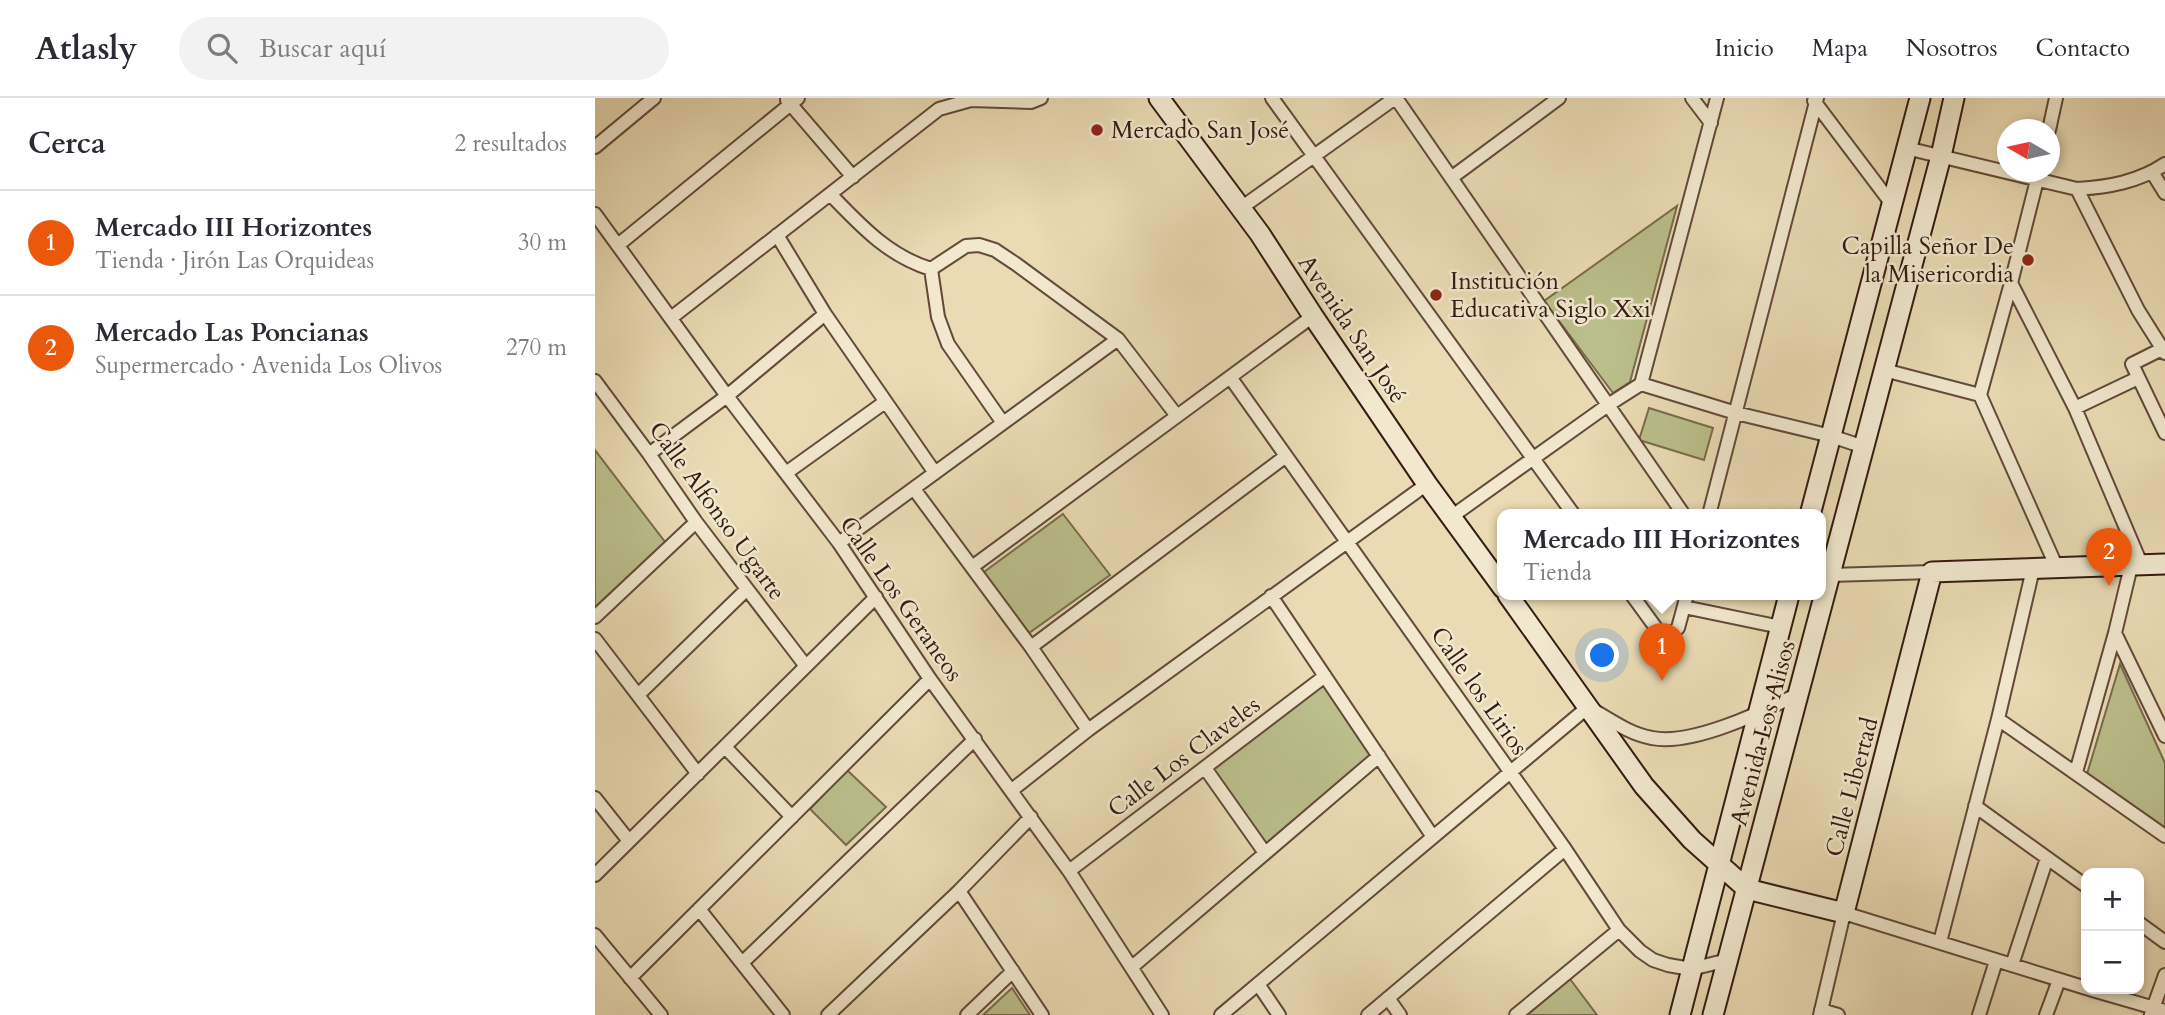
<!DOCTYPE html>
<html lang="es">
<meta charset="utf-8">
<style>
:root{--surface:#fff;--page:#f2f2f3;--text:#2b2b33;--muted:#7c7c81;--line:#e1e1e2;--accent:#ea580c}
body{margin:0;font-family:Cardo,serif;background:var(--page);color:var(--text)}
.controls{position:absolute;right:21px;bottom:21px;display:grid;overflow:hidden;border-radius:14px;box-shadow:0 4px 10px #0003}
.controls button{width:63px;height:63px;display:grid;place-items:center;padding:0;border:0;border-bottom:2px solid var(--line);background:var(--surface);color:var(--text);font:35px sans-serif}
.compass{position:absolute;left:1402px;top:21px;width:63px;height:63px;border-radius:50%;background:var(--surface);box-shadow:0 4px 10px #0003;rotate:279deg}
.you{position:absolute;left:1008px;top:558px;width:24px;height:24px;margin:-18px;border:5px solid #fff;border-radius:50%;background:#1a73e8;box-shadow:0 0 0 10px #1a73e833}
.badge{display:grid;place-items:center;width:46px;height:46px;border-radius:50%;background:var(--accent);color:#fff;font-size:23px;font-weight:700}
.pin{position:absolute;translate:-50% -58px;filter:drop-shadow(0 2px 4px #0008)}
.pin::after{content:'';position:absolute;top:37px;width:24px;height:21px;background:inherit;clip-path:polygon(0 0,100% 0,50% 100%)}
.popup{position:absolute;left:902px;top:411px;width:329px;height:91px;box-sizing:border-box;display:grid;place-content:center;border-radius:14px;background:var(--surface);filter:drop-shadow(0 2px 5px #0005);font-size:23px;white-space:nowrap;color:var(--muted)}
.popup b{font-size:26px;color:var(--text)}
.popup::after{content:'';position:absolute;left:50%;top:100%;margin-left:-14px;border:14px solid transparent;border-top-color:var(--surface)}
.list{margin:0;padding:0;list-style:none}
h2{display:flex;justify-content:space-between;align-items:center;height:91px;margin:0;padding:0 28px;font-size:30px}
h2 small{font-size:23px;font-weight:400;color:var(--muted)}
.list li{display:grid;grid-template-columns:46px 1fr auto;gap:21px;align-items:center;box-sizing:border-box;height:105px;padding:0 28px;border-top:2px solid var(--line)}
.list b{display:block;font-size:26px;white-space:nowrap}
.list p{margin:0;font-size:23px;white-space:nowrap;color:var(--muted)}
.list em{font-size:23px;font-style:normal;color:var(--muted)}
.icon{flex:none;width:38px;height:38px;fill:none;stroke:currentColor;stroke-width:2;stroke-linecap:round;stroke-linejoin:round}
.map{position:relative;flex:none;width:1570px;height:917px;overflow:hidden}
header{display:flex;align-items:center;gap:42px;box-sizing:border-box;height:98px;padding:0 35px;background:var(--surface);border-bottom:2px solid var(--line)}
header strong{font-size:33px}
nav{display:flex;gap:38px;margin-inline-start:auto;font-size:24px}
.search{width:490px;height:63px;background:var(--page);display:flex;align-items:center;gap:18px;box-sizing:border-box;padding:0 24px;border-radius:38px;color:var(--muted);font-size:26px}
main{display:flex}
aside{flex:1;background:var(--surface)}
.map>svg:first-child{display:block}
.green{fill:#babf8b;stroke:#776c4e;stroke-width:2}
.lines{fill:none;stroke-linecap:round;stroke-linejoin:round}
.street-casing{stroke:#624a3a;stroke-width:16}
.secondary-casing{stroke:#341a11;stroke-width:23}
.street{stroke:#f1e8ce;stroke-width:12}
.secondary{stroke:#f1e8ce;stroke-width:19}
.poi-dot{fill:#8f2418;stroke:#f1e8ce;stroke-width:2.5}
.labels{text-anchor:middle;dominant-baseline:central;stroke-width:5;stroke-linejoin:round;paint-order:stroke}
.poi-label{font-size:24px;fill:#341a11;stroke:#f1e8ce;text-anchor:start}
.street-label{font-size:24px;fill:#341a11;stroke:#f1e8ce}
</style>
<header>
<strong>Atlasly</strong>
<div class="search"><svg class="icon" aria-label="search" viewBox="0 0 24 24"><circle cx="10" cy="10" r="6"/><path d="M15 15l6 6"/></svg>Buscar aquí</div>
<nav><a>Inicio</a><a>Mapa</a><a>Nosotros</a><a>Contacto</a></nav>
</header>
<main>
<aside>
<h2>Cerca<small>2 resultados</small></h2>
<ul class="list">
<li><span class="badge">1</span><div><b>Mercado III Horizontes</b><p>Tienda · Jirón Las Orquideas</p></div><em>30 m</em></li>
<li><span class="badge">2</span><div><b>Mercado Las Poncianas</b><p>Supermercado · Avenida Los Olivos</p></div><em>270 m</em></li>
</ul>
</aside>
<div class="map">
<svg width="1570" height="917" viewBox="0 0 1570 917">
<rect width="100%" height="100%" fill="#eadbb4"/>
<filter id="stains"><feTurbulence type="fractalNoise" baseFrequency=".00286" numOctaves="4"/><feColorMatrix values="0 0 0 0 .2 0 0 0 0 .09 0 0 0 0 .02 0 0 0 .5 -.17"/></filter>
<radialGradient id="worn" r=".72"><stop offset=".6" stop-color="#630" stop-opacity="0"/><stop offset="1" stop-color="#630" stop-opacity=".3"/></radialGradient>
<!-- green -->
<path class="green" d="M 1082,108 L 1035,284 L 1018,295 L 949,203 Z
M 1054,310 L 1118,330 L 1109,362 L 1044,342 Z
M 0,352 L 70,444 L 0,509 Z
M 468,416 L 515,477 L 434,535 L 389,474 Z
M 1525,566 L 1570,665 L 1570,733 L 1492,676 Z
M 729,586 L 777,658 L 664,751 L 609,677 Z
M 252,672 L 291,709 L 251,747 L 215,711 Z
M 975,881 L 1002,917 L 932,917 Z
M 417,890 L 435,917 L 388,917 Z"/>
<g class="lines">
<!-- street casing -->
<g class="street-casing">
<path id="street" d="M 677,0 L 979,417
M 801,0 L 1089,417
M 1097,0 L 1116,25
M 192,2 L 258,79
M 1219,3 L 1296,105
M 1454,32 L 1461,0
M 0,49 L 59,0
M 1311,50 L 1482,91 C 1514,89 1543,84 1570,66
M 1444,74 L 1416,185 L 1385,297 L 1462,470
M 1557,74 L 1570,95
M 856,80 L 964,0
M 1482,91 L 1543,212 L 1570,255
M 235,96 C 265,127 293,158 336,171 L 371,148 L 384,147 L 400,152 L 421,166 L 523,241 L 582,318
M 646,110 L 800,0
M 0,116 L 132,298 L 244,445 L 335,581 L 474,773 L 567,917
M 182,137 L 230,216 L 340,375
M 23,147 L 203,0
M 336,171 L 343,219 L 353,246 L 408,325
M 1416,185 L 1480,310 L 1547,468
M 76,220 L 344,11 L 376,2 L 436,4 L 446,0
M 1567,251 L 1537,266 L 1570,335
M 1289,272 L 1385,297
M 635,279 L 970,751 L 1024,832 L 1045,853 L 1058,862 L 1073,867 L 1096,871 L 1133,862
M 0,283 L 54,356 L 101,424 L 210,567
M 1046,286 L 1141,315 L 1236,338 L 1269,349
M 1480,310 L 1543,280
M 54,356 L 132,298 L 230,216
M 191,375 L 290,304
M 319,391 L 436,549 L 493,632
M 1114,417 L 1222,0
M 856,419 L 1013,307 L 1046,286 L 1122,0
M 244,445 L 523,241
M 1226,464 L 1235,477 L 1337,474
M 377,469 L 718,218
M 1037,497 L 1069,541 L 1083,530 L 1092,497
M 676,498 L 838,739
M 1089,509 L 1185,529
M 0,519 L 101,424
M 1520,535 L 1570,638
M 0,541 L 103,676
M 436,549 L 691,358
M 43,597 L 152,491
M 1403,621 L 1570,738
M 130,649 L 197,719
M 610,670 L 670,755
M 1481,674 L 1520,535 L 1536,468
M 417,692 L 493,632 L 832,386
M 0,700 L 34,743
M 1380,708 L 1491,788
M 474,773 L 730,578
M 0,777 L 281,499
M 364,793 L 447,917
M 104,811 L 188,917
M 1544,825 L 1570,844
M 0,837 L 66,917
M 1345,844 L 1403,621 L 1438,471
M 147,865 L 380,641
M 1417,867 L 1452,760
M 537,869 L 784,658
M 35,880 L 335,581
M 663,886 L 684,917
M 1494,891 L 1570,913
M 793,900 L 805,917
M 1226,912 L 1243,917
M 1556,916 L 1570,877
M 233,917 L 364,793 L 436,719
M 372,917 L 418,873
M 626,917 L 993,609 C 1014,621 1034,636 1057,640 C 1097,648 1167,614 1203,596
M 773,917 L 970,751
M 921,917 L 1024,832
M 1225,917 L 1249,815 L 1491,890
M 1384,917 L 1401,863
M 1451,917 L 1464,882"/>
</g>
<!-- secondary casing -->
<g class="secondary-casing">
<path id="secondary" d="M 564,0 L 665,136 L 718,218 L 832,386 L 908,490
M 1215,417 L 1325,0
M 913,497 L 1049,688 L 1097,742 L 1152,791 L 1249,815 L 1337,474 L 1570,466
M 1085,917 L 1194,497
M 1118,917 L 1346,58 L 1359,0"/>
</g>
<!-- street -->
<use href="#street" class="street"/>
<!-- secondary -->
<use href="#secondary" class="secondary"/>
</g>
<!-- markers -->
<g class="poi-dot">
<circle cx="502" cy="32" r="7"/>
<circle cx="1433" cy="162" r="7"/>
<circle cx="841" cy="197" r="7"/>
</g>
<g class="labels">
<!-- poi labels -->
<g class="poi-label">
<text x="516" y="32">Mercado San José</text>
<text x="1419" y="148" text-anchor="end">Capilla Señor De<tspan x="1419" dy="28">la Misericordia</tspan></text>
<text x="855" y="183">Institución<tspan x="855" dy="28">Educativa Siglo Xxi</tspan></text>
</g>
<!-- street labels -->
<g class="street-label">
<text transform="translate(757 231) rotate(56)">Avenida San José</text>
<text transform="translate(122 413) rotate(54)">Calle Alfonso Ugarte</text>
<text transform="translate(306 501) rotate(55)">Calle Los Geraneos</text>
<text transform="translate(884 593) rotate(55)">Calle los Lirios</text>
<text transform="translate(1168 635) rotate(-75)">Avenida Los Alisos</text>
<text transform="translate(589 659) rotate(-37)">Calle Los Claveles</text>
<text transform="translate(1257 689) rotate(-75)">Calle Libertad</text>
</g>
</g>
<rect width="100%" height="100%" filter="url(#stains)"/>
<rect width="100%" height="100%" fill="url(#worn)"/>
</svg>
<div class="controls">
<button>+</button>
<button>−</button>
</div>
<svg class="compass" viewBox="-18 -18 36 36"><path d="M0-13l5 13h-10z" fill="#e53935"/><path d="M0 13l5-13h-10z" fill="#7c7c81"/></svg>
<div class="you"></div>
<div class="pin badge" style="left:1067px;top:583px">1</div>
<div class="popup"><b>Mercado III Horizontes</b>Tienda</div>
<div class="pin badge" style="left:1514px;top:488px">2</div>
</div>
</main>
